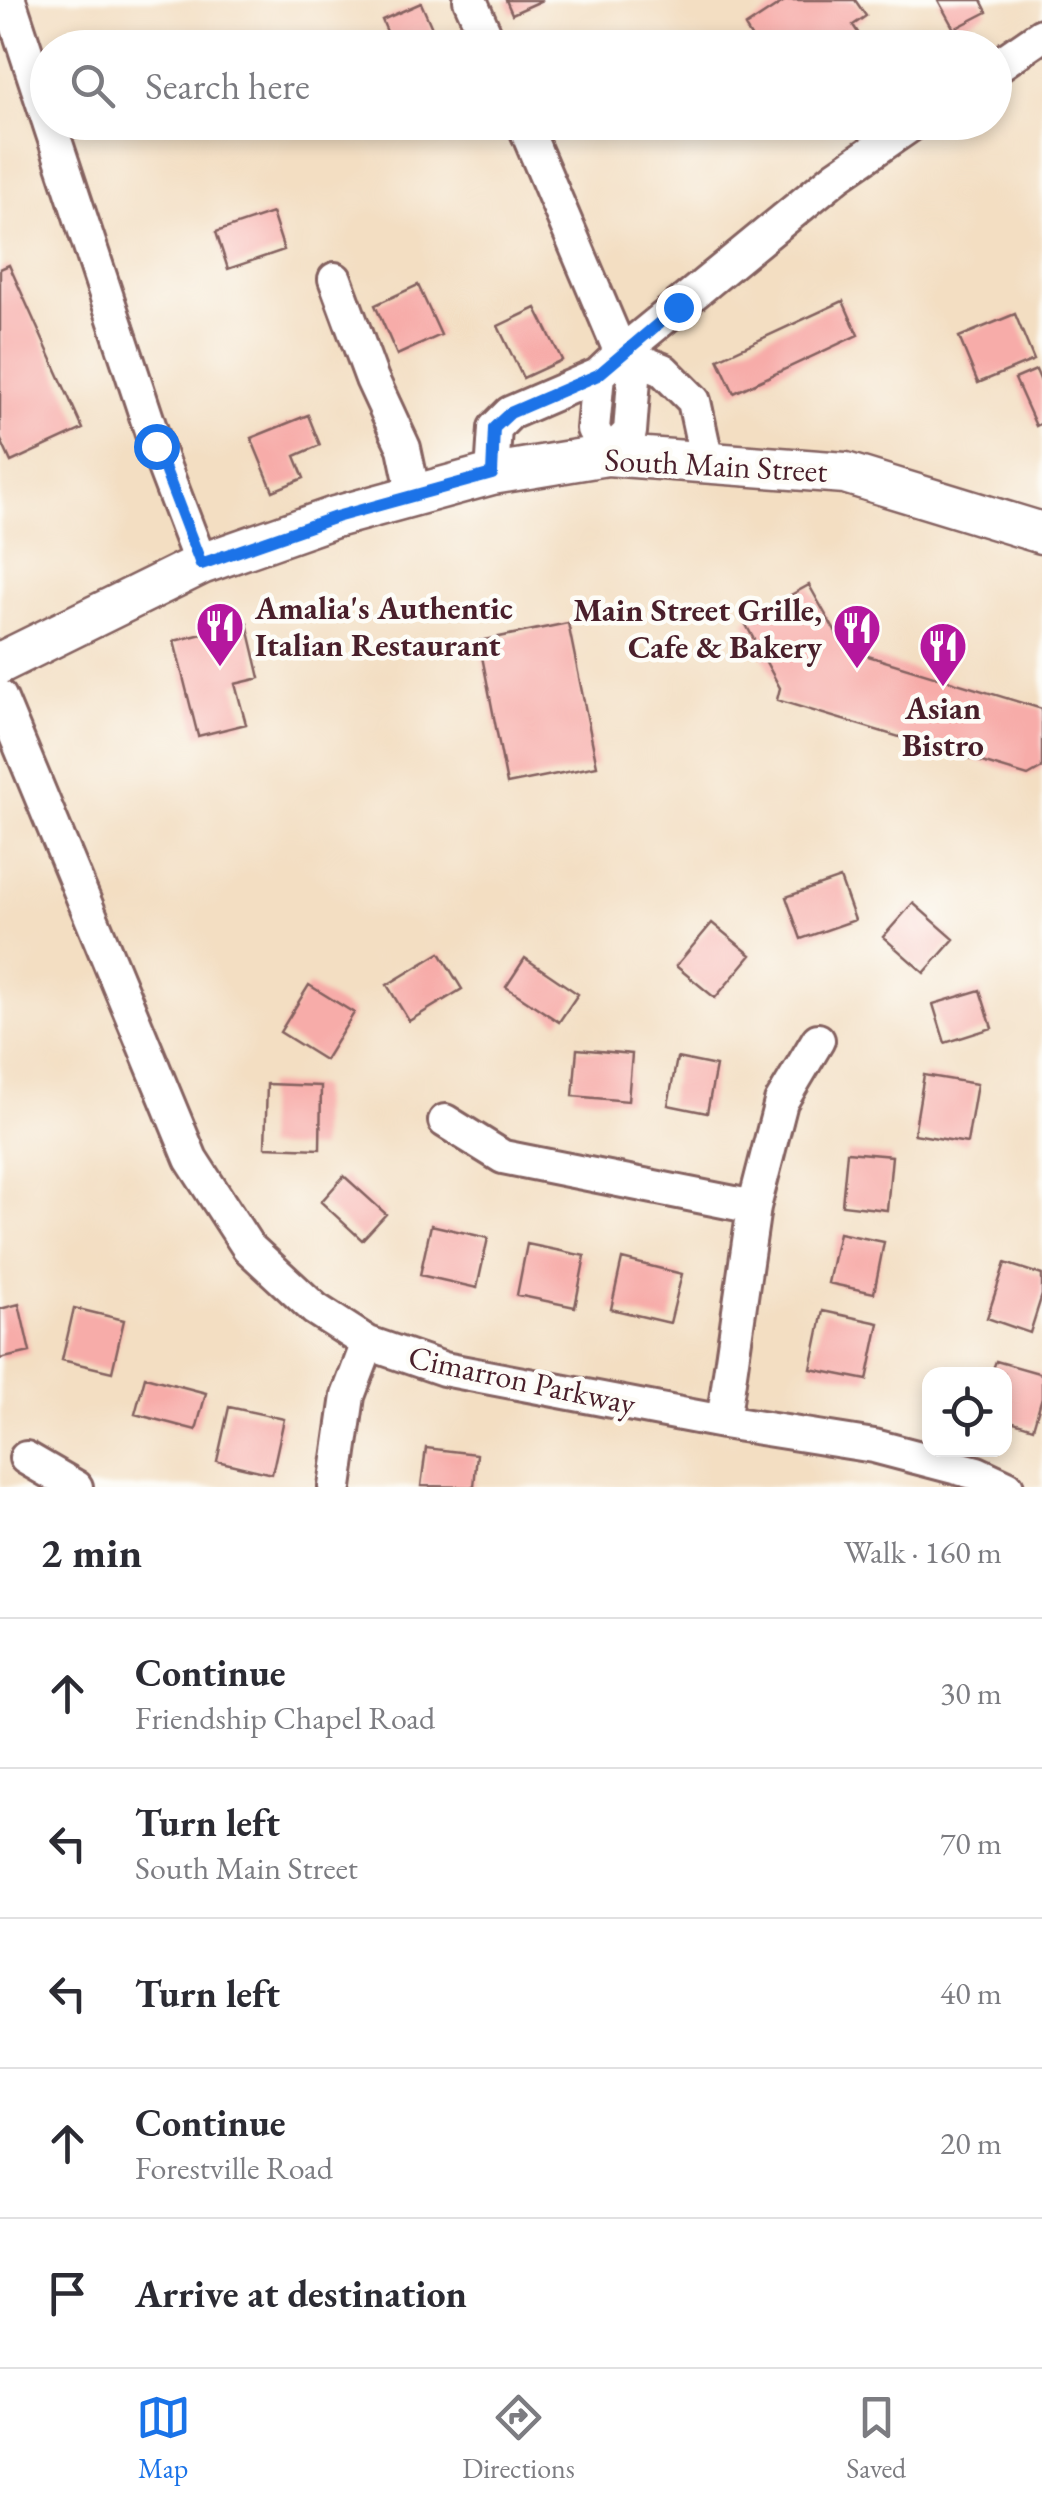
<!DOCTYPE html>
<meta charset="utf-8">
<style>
:root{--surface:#fff;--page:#f2f2f3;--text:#2b2b33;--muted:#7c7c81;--line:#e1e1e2;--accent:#1a73e8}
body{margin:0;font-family:"EB Garamond",serif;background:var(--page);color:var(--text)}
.controls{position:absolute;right:30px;bottom:30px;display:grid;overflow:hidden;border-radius:20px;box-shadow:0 5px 15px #0003}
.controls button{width:90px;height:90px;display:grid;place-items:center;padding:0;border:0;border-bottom:2px solid var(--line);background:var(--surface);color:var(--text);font:50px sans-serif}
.stop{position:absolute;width:30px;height:30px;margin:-22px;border:8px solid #1a73e8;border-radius:50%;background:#fff}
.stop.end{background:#1a73e8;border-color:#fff;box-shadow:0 2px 10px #0008}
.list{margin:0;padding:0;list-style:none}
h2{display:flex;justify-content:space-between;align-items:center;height:130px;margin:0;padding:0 40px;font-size:42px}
h2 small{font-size:32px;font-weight:400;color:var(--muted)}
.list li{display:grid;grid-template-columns:65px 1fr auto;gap:30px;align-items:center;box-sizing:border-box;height:150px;padding:0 40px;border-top:2px solid var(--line)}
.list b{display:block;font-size:38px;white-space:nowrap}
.list p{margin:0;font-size:32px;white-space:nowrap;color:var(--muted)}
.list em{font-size:32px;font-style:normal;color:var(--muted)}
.icon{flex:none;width:55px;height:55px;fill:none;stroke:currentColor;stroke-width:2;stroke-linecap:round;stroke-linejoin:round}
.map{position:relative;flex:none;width:1042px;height:1487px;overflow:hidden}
.search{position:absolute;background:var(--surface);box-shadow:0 5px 15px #0003;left:30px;right:30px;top:30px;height:110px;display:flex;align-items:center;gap:25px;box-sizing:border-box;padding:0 35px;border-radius:55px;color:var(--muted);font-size:38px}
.sheet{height:880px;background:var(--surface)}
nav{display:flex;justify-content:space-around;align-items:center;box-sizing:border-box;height:140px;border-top:2px solid var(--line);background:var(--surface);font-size:28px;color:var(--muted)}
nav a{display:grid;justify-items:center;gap:5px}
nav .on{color:var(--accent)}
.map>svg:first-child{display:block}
.building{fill:#f7aca9}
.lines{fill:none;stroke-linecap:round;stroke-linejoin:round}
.minor-casing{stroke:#856260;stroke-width:38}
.major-casing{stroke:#856260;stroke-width:45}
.minor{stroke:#fff;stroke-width:32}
.major{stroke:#fff;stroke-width:40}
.route{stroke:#1a73e8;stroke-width:12}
.labels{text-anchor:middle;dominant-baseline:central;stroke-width:9;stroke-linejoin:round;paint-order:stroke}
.street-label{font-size:32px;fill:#4a1f2b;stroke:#fdfcf7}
.poi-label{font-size:32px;font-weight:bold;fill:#4a1f2b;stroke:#fdfcf7;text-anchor:start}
</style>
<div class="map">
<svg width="1042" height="1487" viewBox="0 0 1042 1487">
<rect width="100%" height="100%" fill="#fdfcf7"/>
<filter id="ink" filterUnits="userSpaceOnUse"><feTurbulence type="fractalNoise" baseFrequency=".01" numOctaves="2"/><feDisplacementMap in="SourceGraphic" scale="20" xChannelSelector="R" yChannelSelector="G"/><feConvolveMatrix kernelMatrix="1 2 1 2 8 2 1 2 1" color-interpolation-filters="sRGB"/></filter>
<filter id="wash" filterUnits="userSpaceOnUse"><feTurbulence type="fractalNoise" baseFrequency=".0048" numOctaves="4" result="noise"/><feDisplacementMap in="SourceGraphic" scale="40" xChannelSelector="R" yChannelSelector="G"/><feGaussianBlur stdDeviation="2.25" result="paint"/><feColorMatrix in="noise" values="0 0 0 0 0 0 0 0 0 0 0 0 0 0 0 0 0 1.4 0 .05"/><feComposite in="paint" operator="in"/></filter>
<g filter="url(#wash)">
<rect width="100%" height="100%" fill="#f3dec2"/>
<g id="blocks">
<!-- building -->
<path class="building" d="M 506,0 L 543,0 L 512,14 Z
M 786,0 L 855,0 L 866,16 L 853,25 L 868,48 L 758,48 L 745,27 Z
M 938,0 L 981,0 L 987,12 L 954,29 Z
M 421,3 L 439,44 L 430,48 L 394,48 L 382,20 Z
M 272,213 L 284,250 L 228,269 L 216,232 Z
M 9,265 L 83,429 L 11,462 L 0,438 L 0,269 Z
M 418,285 L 441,335 L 397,355 L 375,305 Z
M 843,301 L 858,335 L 734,393 L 718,359 Z
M 536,308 L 562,360 L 523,378 L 498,326 Z
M 1015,314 L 1034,360 L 978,383 L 959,337 Z
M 1036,370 L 1042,384 L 1042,423 L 1036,426 L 1015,379 Z
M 308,415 L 320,445 L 295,456 L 304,478 L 273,491 L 251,438 Z
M 809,585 L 845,649 L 1042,709 L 1042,768 L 1028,776 L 777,700 L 780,688 L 744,621 Z
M 247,623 L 260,678 L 235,684 L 246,724 L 198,736 L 174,641 Z
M 568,623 L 597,766 L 507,784 L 479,641 Z
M 840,878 L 855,920 L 801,939 L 786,897 Z
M 913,903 L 954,939 L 924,973 L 883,937 Z
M 712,923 L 751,955 L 715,998 L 676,966 Z
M 440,953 L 462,989 L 409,1021 L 387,985 Z
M 525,958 L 578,994 L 559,1022 L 506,987 Z
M 309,985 L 354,1013 L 325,1060 L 280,1032 Z
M 980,990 L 992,1028 L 945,1043 L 933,1004 Z
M 577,1049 L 632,1054 L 628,1101 L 573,1096 Z
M 677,1058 L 716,1066 L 707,1113 L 668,1105 Z
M 924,1075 L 977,1084 L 967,1143 L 914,1134 Z
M 267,1084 L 321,1086 L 320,1149 L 265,1147 Z
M 847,1152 L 892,1156 L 887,1210 L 842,1205 Z
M 344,1176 L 386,1214 L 362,1240 L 321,1202 Z
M 431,1225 L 488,1238 L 477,1288 L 420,1275 Z
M 839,1233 L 884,1242 L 874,1293 L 828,1283 Z
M 527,1244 L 585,1256 L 575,1307 L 517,1295 Z
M 622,1259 L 682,1274 L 670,1323 L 611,1309 Z
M 1005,1263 L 1042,1275 L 1042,1295 L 1030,1333 L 987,1318 Z
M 19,1304 L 30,1352 L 0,1359 L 0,1309 Z
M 74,1308 L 124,1320 L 112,1372 L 62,1360 Z
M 823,1311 L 879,1323 L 867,1380 L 811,1369 Z
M 996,1361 L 1042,1374 L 1042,1397 L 1033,1428 L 1004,1419 L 1004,1374 L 991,1374 Z
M 145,1377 L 206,1393 L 196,1430 L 135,1414 Z
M 229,1407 L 284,1419 L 272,1474 L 217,1461 Z
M 426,1448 L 477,1454 L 474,1487 L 421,1486 Z"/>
</g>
</g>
<g filter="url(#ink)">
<use href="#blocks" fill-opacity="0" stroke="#856260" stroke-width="2.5"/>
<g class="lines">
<!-- minor casing -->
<g class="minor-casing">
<path id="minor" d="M 9,0 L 48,119
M 470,0 L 491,48
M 994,68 L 1042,35
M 49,122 L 156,446 L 201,564
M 523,122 L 621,353
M 335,279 L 372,379 L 404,448 L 414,495
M 621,353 L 837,176 L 915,122
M 621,353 L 634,379 L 630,432 L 607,455 L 593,429 L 598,375 Z
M 621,353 L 663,370 L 694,401 L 707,462
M 492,474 L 495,428 L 510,413 L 598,375
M 0,697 L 191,1159 L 248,1247 L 315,1309 L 368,1343 L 444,1369 L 723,1422 L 874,1446 L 977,1473 L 1007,1487
M 445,1121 L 503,1157 L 754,1207
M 723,1422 L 754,1207 L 781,1102 L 818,1040
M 26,1458 L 76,1487
M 335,1487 L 348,1396 L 368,1343"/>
</g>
<!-- major casing -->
<g class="major-casing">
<path id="major" d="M 0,663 L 201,564 L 335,517 L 492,474 L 607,455 L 845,473 L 1042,533"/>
</g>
<!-- minor -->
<use href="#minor" class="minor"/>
<!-- major -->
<use href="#major" class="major"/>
</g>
</g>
<g class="lines" filter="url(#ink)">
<!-- route -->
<path class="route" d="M 156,446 L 201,564 L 336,517 L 492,474 L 494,428 L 510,413 L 598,375 L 678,307"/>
</g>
<!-- icons -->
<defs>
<g id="restaurant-pin" transform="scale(2.5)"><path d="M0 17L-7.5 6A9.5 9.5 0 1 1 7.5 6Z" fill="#b5179e" stroke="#fdfcf7"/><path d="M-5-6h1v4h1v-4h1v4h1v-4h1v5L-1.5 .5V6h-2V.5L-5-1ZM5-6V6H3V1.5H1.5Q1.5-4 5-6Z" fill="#fff"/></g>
</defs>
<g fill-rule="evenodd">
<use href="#restaurant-pin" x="220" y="626"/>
<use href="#restaurant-pin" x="857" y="628"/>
<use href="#restaurant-pin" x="943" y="646"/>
</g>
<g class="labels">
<!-- street labels -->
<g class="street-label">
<text transform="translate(716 465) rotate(3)">South Main Street</text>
<text transform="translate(522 1380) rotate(12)">Cimarron Parkway</text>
</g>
<!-- poi labels -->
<g class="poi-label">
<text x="255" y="608">Amalia's Authentic<tspan x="255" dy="37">Italian Restaurant</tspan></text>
<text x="822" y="610" text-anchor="end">Main Street Grille,<tspan x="822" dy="37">Cafe &amp; Bakery</tspan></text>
<text x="943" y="708" text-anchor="middle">Asian<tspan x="943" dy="37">Bistro</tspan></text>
</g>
</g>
</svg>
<div class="controls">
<button><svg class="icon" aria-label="locate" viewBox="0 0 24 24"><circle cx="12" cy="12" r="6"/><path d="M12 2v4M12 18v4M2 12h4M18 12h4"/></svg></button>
</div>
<div class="stop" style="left:156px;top:446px"></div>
<div class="stop end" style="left:678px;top:307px"></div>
<div class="search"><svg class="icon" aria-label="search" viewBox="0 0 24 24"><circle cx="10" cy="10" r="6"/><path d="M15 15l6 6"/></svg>Search here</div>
</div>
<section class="sheet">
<h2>2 min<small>Walk · 160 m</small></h2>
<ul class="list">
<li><svg class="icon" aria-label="ahead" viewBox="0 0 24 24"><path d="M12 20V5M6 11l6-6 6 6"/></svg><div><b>Continue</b><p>Friendship Chapel Road</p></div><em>30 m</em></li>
<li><svg class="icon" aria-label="left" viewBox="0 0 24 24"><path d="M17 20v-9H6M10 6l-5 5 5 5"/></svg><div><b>Turn left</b><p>South Main Street</p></div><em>70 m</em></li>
<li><svg class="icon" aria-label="left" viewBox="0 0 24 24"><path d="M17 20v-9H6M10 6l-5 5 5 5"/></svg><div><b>Turn left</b></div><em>40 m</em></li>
<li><svg class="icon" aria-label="ahead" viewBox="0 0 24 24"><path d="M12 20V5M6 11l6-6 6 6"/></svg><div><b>Continue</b><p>Forestville Road</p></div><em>20 m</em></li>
<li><svg class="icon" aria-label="arrive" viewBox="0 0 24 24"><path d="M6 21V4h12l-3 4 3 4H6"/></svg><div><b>Arrive at destination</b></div></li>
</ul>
</section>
<nav>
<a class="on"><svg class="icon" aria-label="map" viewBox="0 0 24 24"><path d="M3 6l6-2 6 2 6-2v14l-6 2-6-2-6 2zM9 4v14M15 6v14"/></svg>Map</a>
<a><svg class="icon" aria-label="directions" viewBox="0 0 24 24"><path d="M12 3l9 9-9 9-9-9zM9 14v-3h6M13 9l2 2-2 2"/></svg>Directions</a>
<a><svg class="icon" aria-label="saved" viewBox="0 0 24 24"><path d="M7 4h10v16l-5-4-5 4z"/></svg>Saved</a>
</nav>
